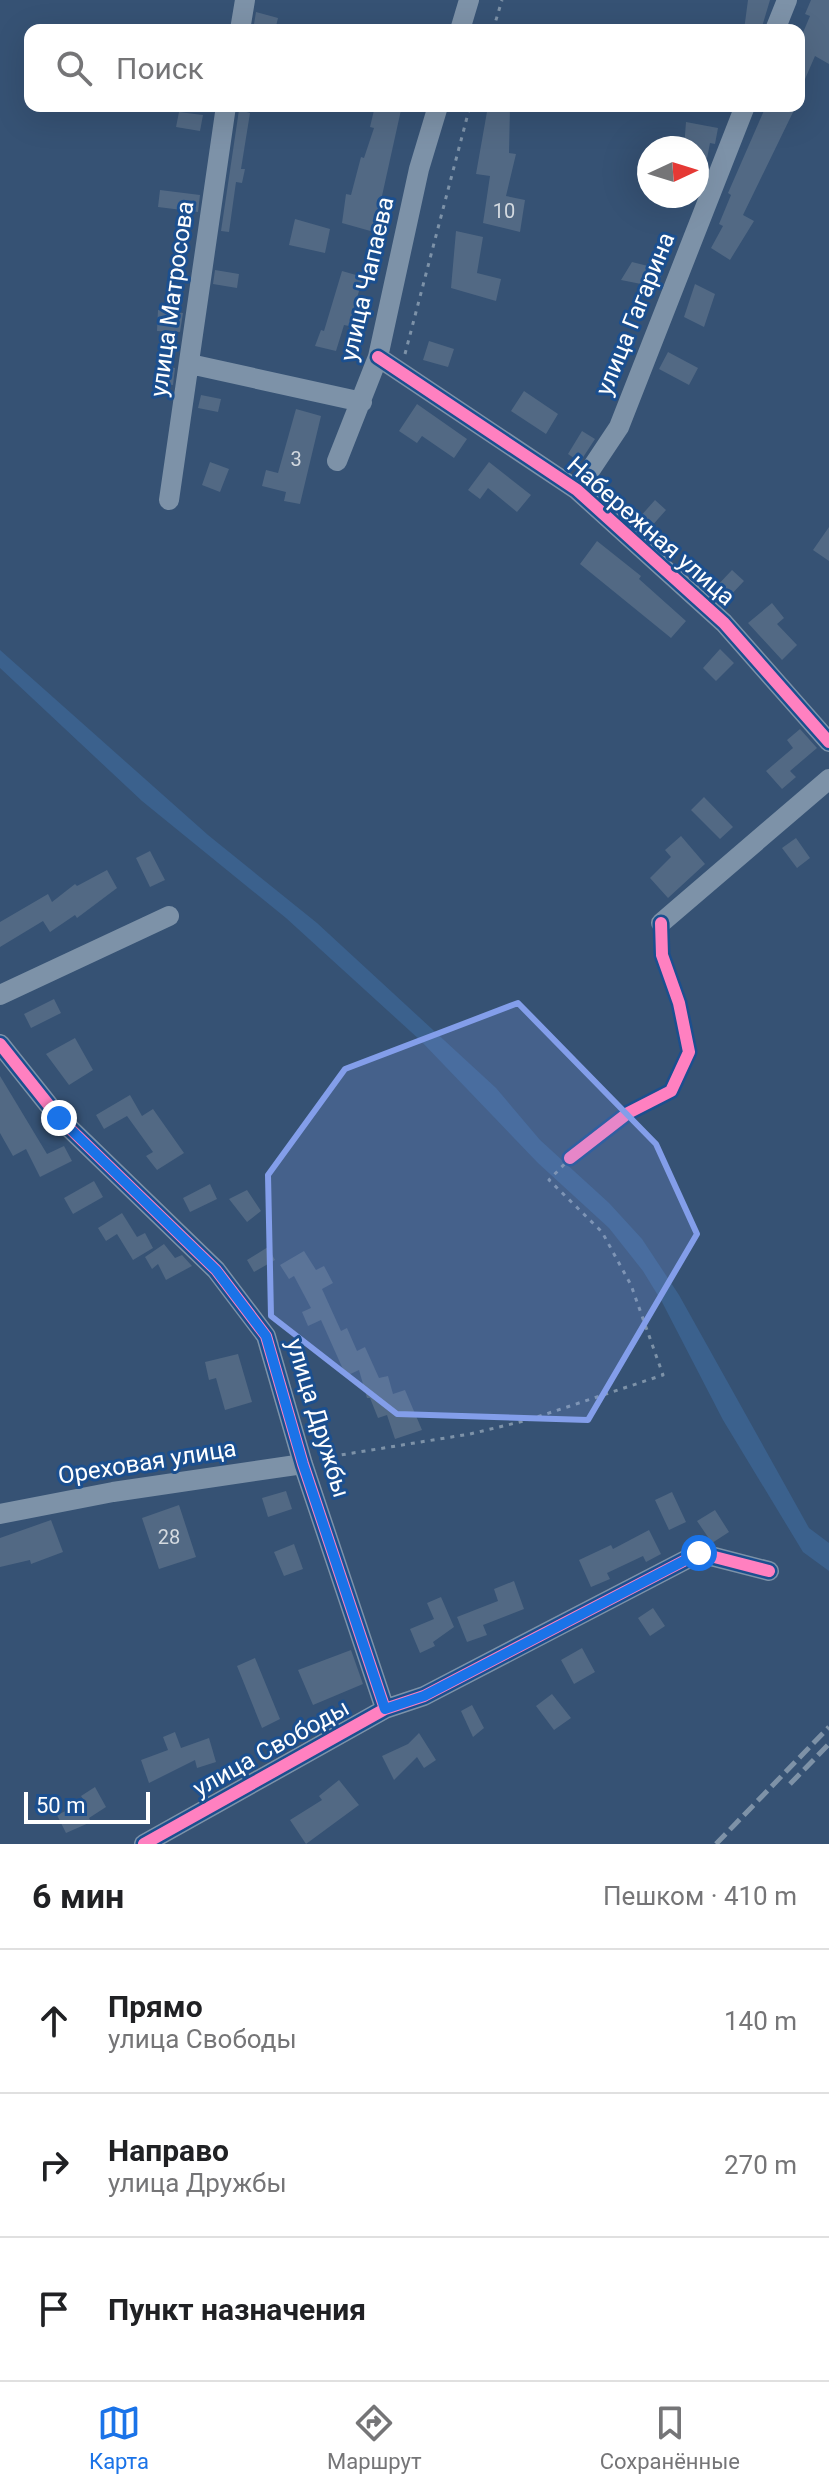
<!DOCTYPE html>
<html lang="ru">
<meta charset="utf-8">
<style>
:root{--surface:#fff;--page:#f6f6f6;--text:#202124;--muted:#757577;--line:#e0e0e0;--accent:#1a73e8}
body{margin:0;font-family:Roboto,sans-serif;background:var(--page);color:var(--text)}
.compass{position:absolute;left:637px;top:136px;width:72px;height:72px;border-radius:50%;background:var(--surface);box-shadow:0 8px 32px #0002;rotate:86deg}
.scale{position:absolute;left:24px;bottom:20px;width:126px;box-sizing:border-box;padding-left:8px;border:4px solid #fff;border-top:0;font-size:22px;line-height:28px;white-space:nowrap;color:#fff;-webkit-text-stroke:6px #1b4f8f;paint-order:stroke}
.stop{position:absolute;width:24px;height:24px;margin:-18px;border:6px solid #1a73e8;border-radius:50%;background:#fff}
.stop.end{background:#1a73e8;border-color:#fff;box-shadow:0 2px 8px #0008}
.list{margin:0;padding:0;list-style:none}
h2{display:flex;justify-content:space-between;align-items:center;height:104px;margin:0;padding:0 32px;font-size:34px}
h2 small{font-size:26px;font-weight:400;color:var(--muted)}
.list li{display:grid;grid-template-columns:52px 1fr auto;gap:24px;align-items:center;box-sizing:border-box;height:144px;padding:0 32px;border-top:2px solid var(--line)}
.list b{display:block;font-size:30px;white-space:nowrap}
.list p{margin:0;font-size:26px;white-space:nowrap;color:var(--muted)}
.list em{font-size:26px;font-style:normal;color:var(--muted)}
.icon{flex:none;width:44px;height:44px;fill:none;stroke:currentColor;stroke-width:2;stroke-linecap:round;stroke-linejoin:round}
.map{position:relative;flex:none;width:829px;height:1844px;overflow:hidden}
.search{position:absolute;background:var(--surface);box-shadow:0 8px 32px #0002;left:24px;right:24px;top:24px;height:88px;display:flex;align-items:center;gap:20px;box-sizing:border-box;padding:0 28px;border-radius:16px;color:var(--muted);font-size:30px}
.sheet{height:536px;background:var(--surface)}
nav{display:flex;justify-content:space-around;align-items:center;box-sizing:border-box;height:112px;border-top:2px solid var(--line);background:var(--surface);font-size:22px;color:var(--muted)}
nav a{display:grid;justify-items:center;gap:4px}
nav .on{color:var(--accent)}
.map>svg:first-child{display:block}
.water{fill:#3b618d}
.building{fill:#526984}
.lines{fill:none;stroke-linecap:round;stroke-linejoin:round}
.path{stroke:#7d92a8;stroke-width:3;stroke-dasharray:4 6;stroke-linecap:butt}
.minor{stroke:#7d92a8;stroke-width:20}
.rail{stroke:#7e92a7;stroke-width:5;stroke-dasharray:14 6;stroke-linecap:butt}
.cycleway-casing{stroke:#1b4f8f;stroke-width:17}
.cycleway{stroke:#ff80c0;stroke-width:12}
.route{stroke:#1a73e8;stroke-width:10}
.marked{fill:#839eea;fill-opacity:0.2;stroke:#839eea;stroke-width:6;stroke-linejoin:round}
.labels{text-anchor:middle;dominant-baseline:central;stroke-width:6;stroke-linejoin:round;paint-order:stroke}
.number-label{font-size:20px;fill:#d4dae0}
.street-label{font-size:24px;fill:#fff;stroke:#1b4f8f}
</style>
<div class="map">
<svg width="829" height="1844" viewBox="0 0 829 1844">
<rect width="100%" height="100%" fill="#365274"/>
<!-- water -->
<path class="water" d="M 0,650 L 208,835 L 317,923 L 496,1088 L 540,1140 L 609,1203 L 642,1239 L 679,1295 L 809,1528 L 829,1543 L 829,1571 L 803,1552 L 723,1420 L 662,1302 L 643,1271 L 609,1228 L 538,1163 L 421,1041 L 286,918 L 142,801 L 0,668 Z"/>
<!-- building -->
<path class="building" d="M 748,0 L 770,0 L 761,30 L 744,30 Z
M 811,0 L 829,0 L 829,64 L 815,56 L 799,93 L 799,42 L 810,16 L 805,14 Z
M 256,12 L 278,18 L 275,30 L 253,30 Z
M 375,106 L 401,110 L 374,232 L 342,223 L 346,194 L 351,195 L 361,157 L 364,158 L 374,128 L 370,127 Z
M 488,106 L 510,106 L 509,153 L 516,154 L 506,196 L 525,200 L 520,232 L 483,223 L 490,176 L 476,174 Z
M 766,106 L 796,106 L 743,215 L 754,221 L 730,260 L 711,248 L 723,226 L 719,224 L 731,195 L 728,193 Z
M 239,110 L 250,113 L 241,169 L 245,169 L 242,183 L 236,182 L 229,232 L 221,231 Z
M 179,112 L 203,115 L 200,131 L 176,127 Z
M 686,122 L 718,128 L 715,144 L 710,143 L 704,174 L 697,173 L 697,148 L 684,148 Z
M 160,190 L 200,195 L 198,212 L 158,207 Z
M 295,219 L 330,229 L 325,253 L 289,245 Z
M 456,231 L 483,237 L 477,273 L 501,279 L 496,301 L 451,288 Z
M 632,262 L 664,270 L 656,287 L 621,280 Z
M 215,270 L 239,274 L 237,288 L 213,284 Z
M 342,271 L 363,277 L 349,326 L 344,325 L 336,351 L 315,346 L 321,330 L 324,331 Z
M 695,284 L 715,294 L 704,327 L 684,317 Z
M 158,310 L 183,313 L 180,332 L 157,331 Z
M 429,341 L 454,349 L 448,367 L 423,360 Z
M 668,352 L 698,368 L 689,385 L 659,369 Z
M 160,366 L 175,368 L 173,385 L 158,383 Z
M 524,391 L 558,414 L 546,434 L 511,411 Z
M 201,395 L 221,399 L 218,412 L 198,408 Z
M 417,404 L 467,439 L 454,458 L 422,436 L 417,443 L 399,431 Z
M 296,409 L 321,416 L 300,504 L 284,501 L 286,492 L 262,486 L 266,470 L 278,473 Z
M 582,431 L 595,439 L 580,462 L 568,454 Z
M 210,462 L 229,469 L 220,492 L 202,485 Z
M 489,462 L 531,495 L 517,512 L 488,488 L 480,499 L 468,490 Z
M 655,500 L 666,510 L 650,528 L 639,518 Z
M 829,527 L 829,561 L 813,550 Z
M 597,541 L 641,576 L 639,579 L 686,621 L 671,638 L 580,564 Z
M 732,570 L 744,581 L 727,599 L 715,588 Z
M 772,603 L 784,618 L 777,624 L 797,645 L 782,660 L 748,623 Z
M 720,649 L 734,663 L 716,681 L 703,668 Z
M 800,729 L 817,748 L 790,771 L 796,777 L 782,789 L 766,771 L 793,748 L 787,740 Z
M 704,797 L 733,827 L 720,839 L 691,810 Z
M 681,836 L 705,864 L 668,898 L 650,878 L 671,857 L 665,850 Z
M 796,838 L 810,858 L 797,868 L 782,848 Z
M 150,851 L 165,880 L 150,887 L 136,858 Z
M 107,870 L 117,888 L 77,918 L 75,915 L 50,932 L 43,921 L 0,947 L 0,922 L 48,894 L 52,902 L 75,884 L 77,886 Z
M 54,999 L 61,1013 L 31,1028 L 24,1014 Z
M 75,1038 L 93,1070 L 69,1085 L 46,1054 Z
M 0,1076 L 47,1154 L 64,1146 L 72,1161 L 40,1177 L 26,1149 L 13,1156 L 0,1133 Z
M 130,1095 L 142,1116 L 153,1109 L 184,1153 L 157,1170 L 146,1156 L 153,1152 L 127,1116 L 104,1129 L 96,1115 Z
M 94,1181 L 103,1197 L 73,1214 L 64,1198 Z
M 210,1184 L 217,1199 L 190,1212 L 183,1198 Z
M 247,1190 L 261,1211 L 247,1222 L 229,1199 Z
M 122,1213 L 137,1237 L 145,1233 L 153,1248 L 133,1260 L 117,1234 L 106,1241 L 98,1228 Z
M 164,1244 L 175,1258 L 182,1255 L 192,1266 L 166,1280 L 158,1264 L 152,1269 L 145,1257 Z
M 268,1247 L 275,1260 L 254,1272 L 247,1260 Z
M 304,1251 L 316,1270 L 324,1266 L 333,1283 L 322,1289 L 341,1331 L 347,1328 L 357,1351 L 365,1347 L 379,1378 L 388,1376 L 393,1394 L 405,1390 L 422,1430 L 395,1439 L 387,1415 L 378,1418 L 370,1398 L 367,1398 L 359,1370 L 346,1376 L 321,1320 L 308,1326 L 302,1312 L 311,1308 L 294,1276 L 289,1279 L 280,1265 Z
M 238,1354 L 252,1402 L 225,1410 L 216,1378 L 209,1380 L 205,1362 Z
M 286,1491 L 292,1509 L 268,1517 L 262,1498 Z
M 672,1492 L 686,1522 L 669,1530 L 655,1500 Z
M 179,1505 L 196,1557 L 159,1569 L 142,1518 Z
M 715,1510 L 729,1532 L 712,1543 L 697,1521 Z
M 51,1520 L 63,1552 L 31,1564 L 30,1560 L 0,1567 L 0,1538 Z
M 649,1530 L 661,1554 L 646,1562 L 643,1556 L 607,1573 L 610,1579 L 591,1587 L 579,1560 L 611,1545 L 613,1549 Z
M 294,1544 L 303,1569 L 284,1576 L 274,1552 Z
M 514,1581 L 524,1609 L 483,1625 L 487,1635 L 467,1642 L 457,1617 L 498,1601 L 494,1589 Z
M 441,1597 L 454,1627 L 433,1642 L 435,1646 L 420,1653 L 410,1629 L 434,1619 L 427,1603 Z
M 653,1608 L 665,1626 L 650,1636 L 638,1618 Z
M 582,1648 L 595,1672 L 574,1684 L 561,1660 Z
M 351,1650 L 363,1684 L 313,1705 L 298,1670 Z
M 255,1658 L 280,1719 L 262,1728 L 237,1666 Z
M 552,1694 L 571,1718 L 554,1730 L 536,1706 Z
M 472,1705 L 484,1728 L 473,1737 L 461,1711 Z
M 175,1732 L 181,1748 L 209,1738 L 216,1762 L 197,1768 L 195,1760 L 149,1783 L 141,1760 L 168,1750 L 163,1737 Z
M 419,1733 L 436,1760 L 424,1768 L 417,1757 L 394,1780 L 382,1756 L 408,1744 Z
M 339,1780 L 359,1805 L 306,1844 L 290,1820 L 322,1800 L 319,1796 Z
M 95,1787 L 106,1807 L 89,1818 L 91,1822 L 66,1833 L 57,1815 L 85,1802 L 81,1796 Z"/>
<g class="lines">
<!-- path -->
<path class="path" d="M 493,30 L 502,0
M 405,354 L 470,106
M 322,1458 L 470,1434 L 528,1420 L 663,1375 L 631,1285 L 602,1232 L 549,1180 L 585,1143 L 628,1113 L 671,1091 L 689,1052 L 661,942"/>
<!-- minor -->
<path class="minor" d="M 240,30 L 245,0
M 460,30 L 469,0
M 775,30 L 787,0
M 378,357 L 577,490 L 724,623 L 829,742
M 190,364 L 362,402
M 337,461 L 378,357 L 419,169 L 438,106
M 577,490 L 619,427 L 745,106
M 169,500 L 226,106
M 661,923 L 829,779
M 0,995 L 169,916
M 0,1044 L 59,1118 L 216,1270 L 266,1336 L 303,1464 L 385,1709
M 0,1514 L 113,1492 L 303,1464
M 144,1844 L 385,1709 L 424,1696 L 699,1553 L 769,1571"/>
<!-- rail -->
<path class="rail" d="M 790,1784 L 829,1744
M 716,1844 L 829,1727"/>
<!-- cycleway casing -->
<g class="cycleway-casing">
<path id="cycleway" d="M 378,357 L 577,490 L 724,623 L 829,742
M 0,1044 L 59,1118 L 216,1270 L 266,1336 L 303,1464 L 385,1709
M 570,1158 L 628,1113 L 671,1091 L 689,1052 L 679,1003 L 662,955 L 661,923
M 144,1844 L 385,1709 L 424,1696 L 699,1553 L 769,1571"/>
</g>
<!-- cycleway -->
<use href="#cycleway" class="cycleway"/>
</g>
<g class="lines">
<!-- route -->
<path class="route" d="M 59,1118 L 216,1270 L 266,1336 L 303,1464 L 385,1709 L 424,1696 L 699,1553"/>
</g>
<!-- marked area -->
<path class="marked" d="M 518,1003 L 656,1144 L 697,1234 L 588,1420 L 397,1414 L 271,1316 L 268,1175 L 345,1069 Z"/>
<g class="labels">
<!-- number labels -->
<g class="number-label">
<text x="504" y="211">10</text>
<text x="296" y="459">3</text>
<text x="169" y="1537">28</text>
</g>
<!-- street labels -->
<g class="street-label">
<text transform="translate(367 279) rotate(-77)">улица Чапаева</text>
<text transform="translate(172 299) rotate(-82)">улица Матросова</text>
<text transform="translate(635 314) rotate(-68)">улица Гагарина</text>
<text transform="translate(651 531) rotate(41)">Набережная улица</text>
<text transform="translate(318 1418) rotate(73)">улица Дружбы</text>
<text transform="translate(147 1462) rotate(-9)">Ореховая улица</text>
<text transform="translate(271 1748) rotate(-29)">улица Свободы</text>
</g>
</g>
</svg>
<svg class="compass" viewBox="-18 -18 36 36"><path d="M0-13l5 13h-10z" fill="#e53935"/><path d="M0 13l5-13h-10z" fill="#757577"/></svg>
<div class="scale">50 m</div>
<div class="stop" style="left:699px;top:1553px"></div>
<div class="stop end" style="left:59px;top:1118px"></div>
<div class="search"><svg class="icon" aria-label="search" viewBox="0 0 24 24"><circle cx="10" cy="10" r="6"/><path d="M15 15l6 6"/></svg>Поиск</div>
</div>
<section class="sheet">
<h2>6 мин<small>Пешком · 410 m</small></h2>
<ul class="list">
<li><svg class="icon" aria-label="ahead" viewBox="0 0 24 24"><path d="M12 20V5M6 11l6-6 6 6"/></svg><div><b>Прямо</b><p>улица Свободы</p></div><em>140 m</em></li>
<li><svg class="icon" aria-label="right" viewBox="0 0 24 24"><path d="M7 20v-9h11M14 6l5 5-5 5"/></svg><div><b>Направо</b><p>улица Дружбы</p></div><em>270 m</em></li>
<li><svg class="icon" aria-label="arrive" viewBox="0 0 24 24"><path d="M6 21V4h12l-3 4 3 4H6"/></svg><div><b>Пункт назначения</b></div></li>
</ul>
</section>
<nav>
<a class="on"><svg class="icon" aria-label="map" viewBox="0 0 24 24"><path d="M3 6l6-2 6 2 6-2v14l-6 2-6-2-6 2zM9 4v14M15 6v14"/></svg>Карта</a>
<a><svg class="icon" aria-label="directions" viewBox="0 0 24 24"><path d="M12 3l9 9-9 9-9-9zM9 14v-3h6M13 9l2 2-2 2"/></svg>Маршрут</a>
<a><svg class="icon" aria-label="saved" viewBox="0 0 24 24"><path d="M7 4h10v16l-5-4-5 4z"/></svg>Сохранённые</a>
</nav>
